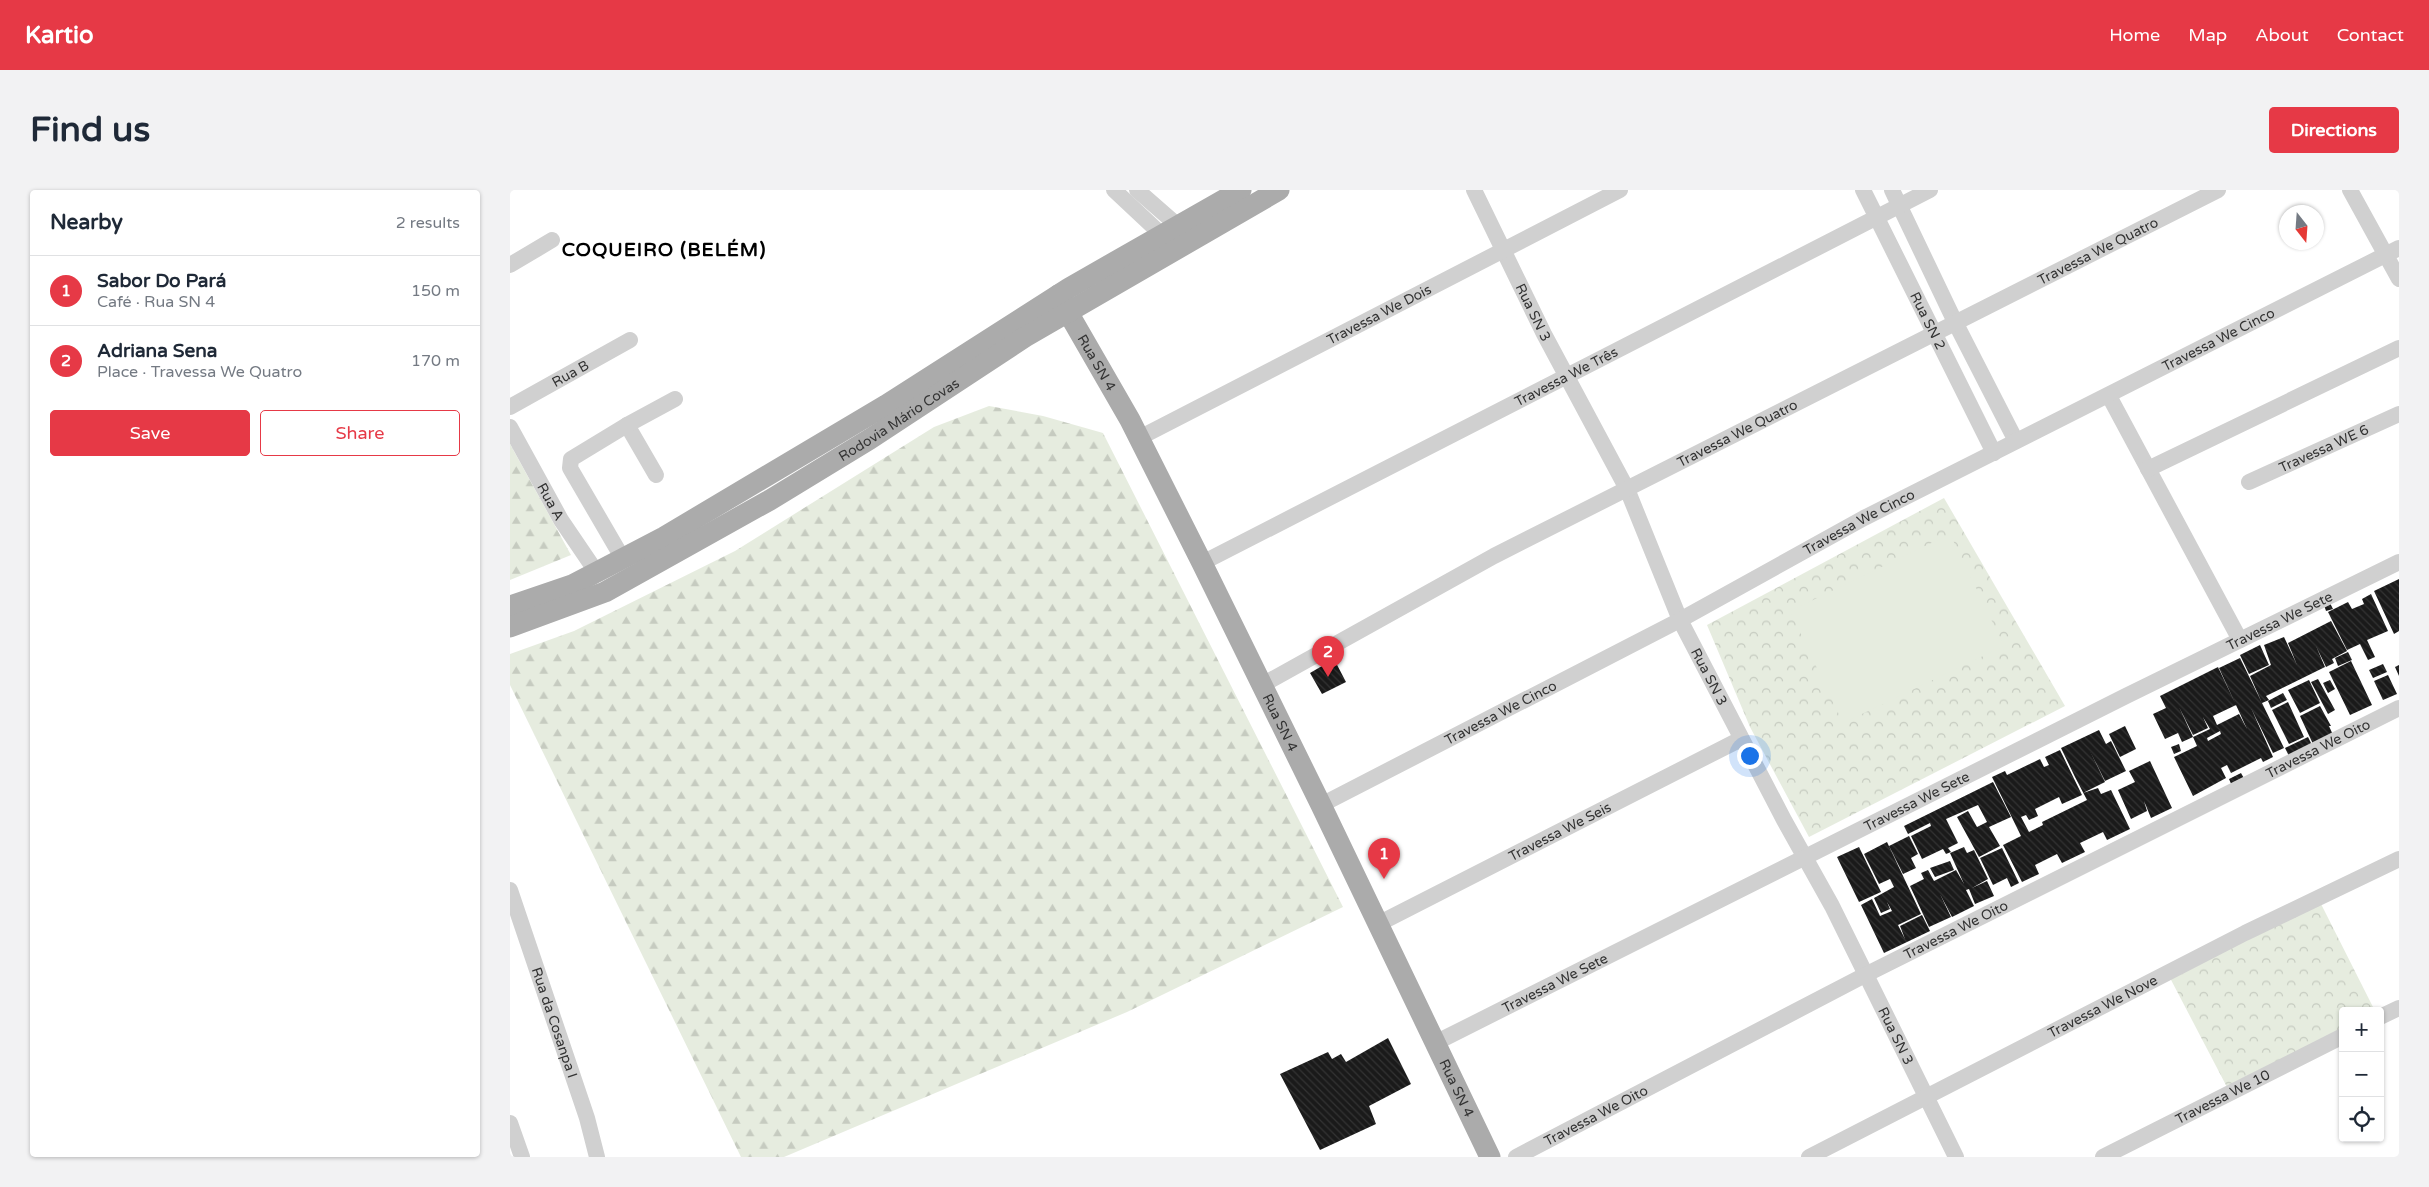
<!DOCTYPE html>
<meta charset="utf-8">
<style>
:root{--surface:#fff;--page:#f2f2f3;--text:#1f2937;--muted:#747a83;--line:#e0e1e3;--accent:#e63946}
body{margin:0;font-family:"Varela Round",sans-serif;background:var(--page);color:var(--text)}
.controls{position:absolute;right:15px;bottom:15px;display:grid;overflow:hidden;border-radius:5px;box-shadow:0 1px 4px #0004}
.controls button{width:45px;height:45px;display:grid;place-items:center;padding:0;border:0;border-bottom:1px solid var(--line);background:var(--surface);color:var(--text);font:25px sans-serif}
.compass{position:absolute;left:1769px;top:15px;width:45px;height:45px;border-radius:50%;background:var(--surface);box-shadow:0 1px 4px #0004;rotate:163deg}
.you{position:absolute;left:1239px;top:565px;width:18px;height:18px;margin:-12px;border:4px solid #fff;border-radius:50%;background:#1a73e8;box-shadow:0 0 0 8px #1a73e833}
.badge{display:grid;place-items:center;width:32px;height:32px;border-radius:50%;background:var(--accent);color:#fff;font-size:16px;font-weight:700}
.pin{position:absolute;translate:-50% -41px;filter:drop-shadow(0 1px 2px #0008)}
.pin::after{content:'';position:absolute;top:26px;width:18px;height:15px;background:inherit;clip-path:polygon(0 0,100% 0,50% 100%)}
.list{margin:0;padding:0;list-style:none}
h2{display:flex;justify-content:space-between;align-items:center;height:65px;margin:0;padding:0 20px;font-size:21px}
h2 small{font-size:16px;font-weight:400;color:var(--muted)}
.list li{display:grid;grid-template-columns:32px 1fr auto;gap:15px;align-items:center;box-sizing:border-box;height:70px;padding:0 20px;border-top:1px solid var(--line)}
.list b{display:block;font-size:19px;white-space:nowrap}
.list p{margin:0;font-size:16px;white-space:nowrap;color:var(--muted)}
.list em{font-size:16px;font-style:normal;color:var(--muted)}
.actions{display:flex;gap:10px;padding:15px 20px}
.actions a{flex:1;padding:11px 0;border:1px solid var(--accent);border-radius:5px;text-align:center;font-size:18px;color:var(--accent)}
.actions .main{background:var(--accent);color:#fff}
.icon{flex:none;width:28px;height:28px;fill:none;stroke:currentColor;stroke-width:2;stroke-linecap:round;stroke-linejoin:round}
.map{position:relative;flex:none;width:1889px;height:967px;overflow:hidden;border-radius:5px}
header{display:flex;align-items:center;gap:30px;box-sizing:border-box;height:70px;padding:0 25px;background:var(--accent);color:#fff}
header strong{font-size:24px}
nav{display:flex;gap:28px;margin-inline-start:auto;font-size:18px}
.intro{display:flex;align-items:center;justify-content:space-between;box-sizing:border-box;height:120px;padding:0 30px}
h1{margin:0;font-size:35px}
.button{padding:12px 22px;border-radius:5px;background:var(--accent);color:#fff;font-size:18px;font-weight:700}
main{display:flex;gap:30px;padding:0 30px}
aside{flex:1;background:var(--surface);border-radius:5px;box-shadow:0 1px 4px #0004}
.map>svg:first-child{display:block}
.forest{fill:url(#forest-firs)}
.park{fill:url(#park-crowns)}
.pitch{fill:#e6ecdf}
.building{fill:url(#building-back-hatch);fill-rule:evenodd}
.lines{fill:none;stroke-linecap:round;stroke-linejoin:round}
.minor{stroke:#d0d0d0;stroke-width:16}
.major{stroke:#ababab;stroke-width:21}
.labels{text-anchor:middle;dominant-baseline:central;stroke-width:5;stroke-linejoin:round;paint-order:stroke}
.street-label{font-size:14px;fill:#333;stroke:#fff}
.district-label{font-size:19px;font-weight:bold;letter-spacing:1px;fill:#000;stroke:#fff}
</style>
<header>
<strong>Kartio</strong>
<nav><a>Home</a><a>Map</a><a>About</a><a>Contact</a></nav>
</header>
<div class="intro"><h1>Find us</h1><a class="button">Directions</a></div>
<main>
<aside>
<h2>Nearby<small>2 results</small></h2>
<ul class="list">
<li><span class="badge">1</span><div><b>Sabor Do Pará</b><p>Café · Rua SN 4</p></div><em>150 m</em></li>
<li><span class="badge">2</span><div><b>Adriana Sena</b><p>Place · Travessa We Quatro</p></div><em>170 m</em></li>
</ul>
<div class="actions"><a class="main">Save</a><a>Share</a></div>
</aside>
<div class="map">
<svg width="1889" height="967" viewBox="0 0 1889 967">
<defs>
<pattern id="forest-firs" width="22" height="20" patternUnits="userSpaceOnUse" patternTransform="scale(1.25)"><rect width="22" height="20" fill="#e6ecdf"/><path d="M5 1l3.5 6h-7zM16 11l3.5 6h-7z" fill="#c6cbc0"/></pattern>
<pattern id="park-crowns" width="20" height="18" patternUnits="userSpaceOnUse" patternTransform="scale(1.25)"><rect width="20" height="18" fill="#e6ecdf"/><path d="M2 6a3 3 0 1 1 6 0M12 15a3 3 0 1 1 6 0" fill="none" stroke="#c6cbc0"/></pattern>
<pattern id="building-back-hatch" width="6" height="6" patternUnits="userSpaceOnUse" patternTransform="scale(1.25)"><rect width="6" height="6" fill="#1a1a1a"/><path d="M-1 5l2 2M0 0l6 6M5-1l2 2" fill="none" stroke="#333"/></pattern>
</defs>
<rect width="100%" height="100%" fill="#fff"/>
<!-- forest -->
<path class="forest" d="M 479,216 L 533,226 L 593,243 L 833,717 L 617,822 L 274,967 L 231,967 L 0,495 L 0,464 L 64,441 L 225,361 L 424,237 Z
M 0,254 L 61,365 L 0,390 Z"/>
<!-- park -->
<path class="park" d="M 1434,308 L 1555,516 L 1299,647 L 1240,537 L 1197,435 Z
M 1809,710 L 1865,821 L 1833,821 L 1833,840 L 1718,899 L 1659,786 Z"/>
<!-- pitch -->
<path class="pitch" d="M 1440,344 L 1494,456 L 1333,533 L 1280,421 Z"/>
<!-- building -->
<path class="building" d="M 1889,389 L 1889,441 L 1884,444 L 1864,401 Z
M 1861,404 L 1878,441 L 1857,450 L 1865,467 L 1858,470 L 1850,454 L 1837,460 L 1818,422 L 1838,412 L 1842,419 L 1854,414 L 1852,409 Z
M 1820,413 L 1823,419 L 1816,421 L 1814,415 Z
M 1821,431 L 1837,461 L 1822,469 L 1824,473 L 1816,477 L 1806,456 L 1815,477 L 1756,506 L 1759,510 L 1752,513 L 1740,486 L 1761,475 L 1754,455 L 1774,447 L 1787,475 L 1778,453 Z
M 1750,455 L 1759,475 L 1739,484 L 1730,465 Z
M 1838,462 L 1842,470 L 1828,476 L 1825,468 Z
M 1730,468 L 1774,558 L 1763,563 L 1741,518 L 1763,567 L 1753,572 L 1751,568 L 1721,583 L 1717,575 L 1711,578 L 1716,588 L 1683,606 L 1664,567 L 1687,556 L 1683,547 L 1700,539 L 1693,527 L 1698,538 L 1683,545 L 1669,517 L 1683,547 L 1672,552 L 1668,543 L 1655,549 L 1643,524 L 1656,518 L 1650,506 L 1708,477 L 1726,515 L 1703,526 L 1707,535 L 1729,524 L 1737,539 L 1709,478 ZM 1710,541 L 1711,544 L 1698,551 L 1697,548 Z
M 824,469 L 836,492 L 812,504 L 800,483 Z
M 1841,471 L 1862,515 L 1840,525 L 1819,482 Z
M 1873,474 L 1877,482 L 1863,488 L 1859,480 Z
M 1889,475 L 1889,486 L 1885,477 Z
M 1878,485 L 1887,504 L 1873,510 L 1864,491 Z
M 1808,489 L 1825,520 L 1818,524 L 1801,492 Z
M 1799,490 L 1810,513 L 1790,523 L 1778,500 Z
M 1820,490 L 1825,499 L 1818,503 L 1813,493 Z
M 1773,503 L 1777,510 L 1761,518 L 1758,511 Z
M 1778,512 L 1794,547 L 1779,554 L 1762,520 Z
M 1810,516 L 1821,536 L 1819,536 L 1823,545 L 1803,554 L 1790,526 Z
M 1615,536 L 1626,559 L 1610,567 L 1599,544 Z
M 1589,540 L 1596,554 L 1601,551 L 1616,581 L 1595,591 L 1580,561 L 1595,592 L 1573,603 L 1588,598 L 1591,604 L 1601,600 L 1620,639 L 1597,650 L 1593,642 L 1570,653 L 1575,662 L 1552,673 L 1547,664 L 1525,675 L 1529,684 L 1512,692 L 1493,655 L 1511,646 L 1482,587 L 1495,581 L 1497,585 L 1530,569 L 1534,577 L 1539,575 L 1535,567 L 1550,560 L 1572,605 L 1552,614 L 1549,607 L 1525,619 L 1528,626 L 1519,630 L 1516,625 L 1511,627 L 1519,642 L 1533,635 L 1532,632 L 1577,610 L 1565,587 L 1551,558 Z
M 1798,547 L 1802,555 L 1779,566 L 1775,558 Z
M 1669,554 L 1671,561 L 1664,564 L 1661,557 Z
M 1640,571 L 1662,618 L 1641,628 L 1634,611 L 1637,621 L 1621,629 L 1608,600 L 1625,592 L 1619,581 Z
M 1731,583 L 1735,590 L 1722,596 L 1719,589 Z
M 1483,592 L 1501,627 L 1479,637 L 1490,656 L 1469,667 L 1447,627 L 1458,621 L 1467,637 L 1477,632 L 1468,615 L 1436,629 L 1448,653 L 1438,658 L 1441,662 L 1436,664 L 1433,659 L 1412,669 L 1401,646 L 1421,636 L 1420,633 L 1398,644 L 1394,636 Z
M 1399,646 L 1408,664 L 1401,668 L 1406,678 L 1393,684 L 1379,656 Z
M 1377,652 L 1411,724 L 1388,735 L 1395,749 L 1390,736 L 1412,725 L 1420,741 L 1374,763 L 1351,715 L 1362,709 L 1370,726 L 1382,721 L 1377,712 L 1380,719 L 1371,723 L 1364,708 L 1384,697 L 1380,689 L 1369,694 L 1354,664 Z
M 1349,657 L 1371,702 L 1349,712 L 1327,667 Z
M 1454,657 L 1457,663 L 1464,660 L 1478,689 L 1462,698 L 1477,691 L 1484,706 L 1465,714 L 1459,699 L 1456,700 L 1464,716 L 1442,727 L 1430,704 L 1441,727 L 1419,737 L 1400,696 L 1414,689 L 1411,683 L 1418,680 L 1424,691 L 1446,680 L 1454,694 L 1440,663 Z
M 1492,658 L 1509,693 L 1501,697 L 1497,688 L 1483,695 L 1470,668 Z
M 1440,671 L 1444,680 L 1425,687 L 1420,678 Z
M 878,848 L 901,894 L 859,916 L 866,934 L 810,960 L 770,884 L 818,862 L 822,869 L 831,864 L 836,872 Z"/>
<g class="lines">
<!-- minor -->
<g class="minor">
<path d="M 604,0 L 652,45"/>
<path d="M 627,0 L 667,35"/>
<path id="s1" d="M 964,0 L 1034,144 L 1117,299 L 1170,430 L 1274,630 L 1322,716 L 1446,967"/>
<path id="s2" d="M 1353,0 L 1484,263"/>
<path d="M 1382,0 L 1445,132 L 1506,251"/>
<path d="M 1840,0 L 1889,89"/>
<path d="M 0,75 L 42,50"/>
<path d="M 1599,206 L 1730,450"/>
<path id="s3" d="M 0,217 L 120,150"/>
<path d="M 117,235 L 146,285"/>
<path id="s4" d="M 0,237 L 51,330 L 87,383"/>
<path id="s5" d="M 629,248 L 1110,0"/>
<path d="M 1638,279 L 1889,158"/>
<path id="s6" d="M 1739,292 L 1889,224"/>
<path d="M 113,369 L 60,278 L 61,269 L 117,235 L 165,209"/>
<path id="s7" d="M 692,373 L 1420,0"/>
<path id="s8" d="M 752,495 L 984,366 L 1708,0"/>
<path id="s9" d="M 811,615 L 1170,430 L 1354,328 L 1889,58"/>
<path id="s10" d="M 0,700 L 77,928 L 87,967"/>
<path id="s11" d="M 868,734 L 1231,549"/>
<path d="M 1870,827 L 1889,818"/>
<path id="s12" d="M 925,853 L 1616,506 L 1889,372"/>
<path d="M 0,933 L 12,967"/>
<path id="s13" d="M 1006,967 L 1355,785 L 1889,518"/>
<path id="s14" d="M 1299,967 L 1735,743 L 1889,669"/>
<path id="s15" d="M 1593,967 L 1833,846"/>
</g>
<!-- major -->
<g class="major">
<path id="s16" d="M 548,105 L 620,230 L 692,373 L 811,615 L 980,967"/>
<path d="M 0,416 L 62,395 L 154,347 L 376,215 L 559,98 L 731,0"/>
<path id="s17" d="M 0,437 L 95,402 L 260,310 L 360,249 L 515,147 L 769,0"/>
</g>
</g>
<g class="labels">
<!-- street labels -->
<g class="street-label">
<text stroke="none"><textPath href="#s8" startOffset="942">Travessa We Quatro</textPath></text>
<text stroke="none"><textPath href="#s1" startOffset="136">Rua SN 3</textPath></text>
<text stroke="none"><textPath href="#s5" startOffset="270">Travessa We Dois</textPath></text>
<text stroke="none"><textPath href="#s2" startOffset="146">Rua SN 2</textPath></text>
<text stroke="none"><textPath href="#s9" startOffset="1011">Travessa We Cinco</textPath></text>
<text stroke="none"><textPath href="#s16" startOffset="78">Rua SN 4</textPath></text>
<text stroke="none"><textPath href="#s3" startOffset="69">Rua B</textPath></text>
<text stroke="none"><textPath href="#s7" startOffset="409">Travessa We Três</textPath></text>
<text stroke="none"><textPath href="#s17" startOffset="442">Rodovia Mário Covas</textPath></text>
<text stroke="none"><textPath href="#s8" startOffset="538">Travessa We Quatro</textPath></text>
<text stroke="none"><textPath href="#s6" startOffset="82">Travessa WE 6</textPath></text>
<text stroke="none"><textPath href="#s4" startOffset="85">Rua A</textPath></text>
<text stroke="none"><textPath href="#s9" startOffset="608">Travessa We Cinco</textPath></text>
<text stroke="none"><textPath href="#s12" startOffset="944">Travessa We Sete</textPath></text>
<text stroke="none"><textPath href="#s1" startOffset="541">Rua SN 3</textPath></text>
<text stroke="none"><textPath href="#s9" startOffset="202">Travessa We Cinco</textPath></text>
<text stroke="none"><textPath href="#s16" startOffset="482">Rua SN 4</textPath></text>
<text stroke="none"><textPath href="#s13" startOffset="900">Travessa We Oito</textPath></text>
<text stroke="none"><textPath href="#s12" startOffset="539">Travessa We Sete</textPath></text>
<text stroke="none"><textPath href="#s11" startOffset="204">Travessa We Seis</textPath></text>
<text stroke="none"><textPath href="#s13" startOffset="495">Travessa We Oito</textPath></text>
<text stroke="none"><textPath href="#s12" startOffset="134">Travessa We Sete</textPath></text>
<text stroke="none"><textPath href="#s14" startOffset="330">Travessa We Nove</textPath></text>
<text stroke="none"><textPath href="#s10" startOffset="140">Rua da Cosanpa I</textPath></text>
<text stroke="none"><textPath href="#s1" startOffset="946">Rua SN 3</textPath></text>
<text stroke="none"><textPath href="#s16" startOffset="888">Rua SN 4</textPath></text>
<text stroke="none"><textPath href="#s15" startOffset="134">Travessa We 10</textPath></text>
<text stroke="none"><textPath href="#s13" startOffset="90">Travessa We Oito</textPath></text>
</g>
<!-- district labels -->
<g class="district-label">
<text x="154" y="60">COQUEIRO (BELÉM)</text>
</g>
</g>
</svg>
<div class="controls">
<button>+</button>
<button>−</button>
<button><svg class="icon" aria-label="locate" viewBox="0 0 24 24"><circle cx="12" cy="12" r="6"/><path d="M12 2v4M12 18v4M2 12h4M18 12h4"/></svg></button>
</div>
<svg class="compass" viewBox="-18 -18 36 36"><path d="M0-13l5 13h-10z" fill="#e53935"/><path d="M0 13l5-13h-10z" fill="#747a83"/></svg>
<div class="you"></div>
<div class="pin badge" style="left:874px;top:689px">1</div>
<div class="pin badge" style="left:818px;top:487px">2</div>
</div>
</main>
